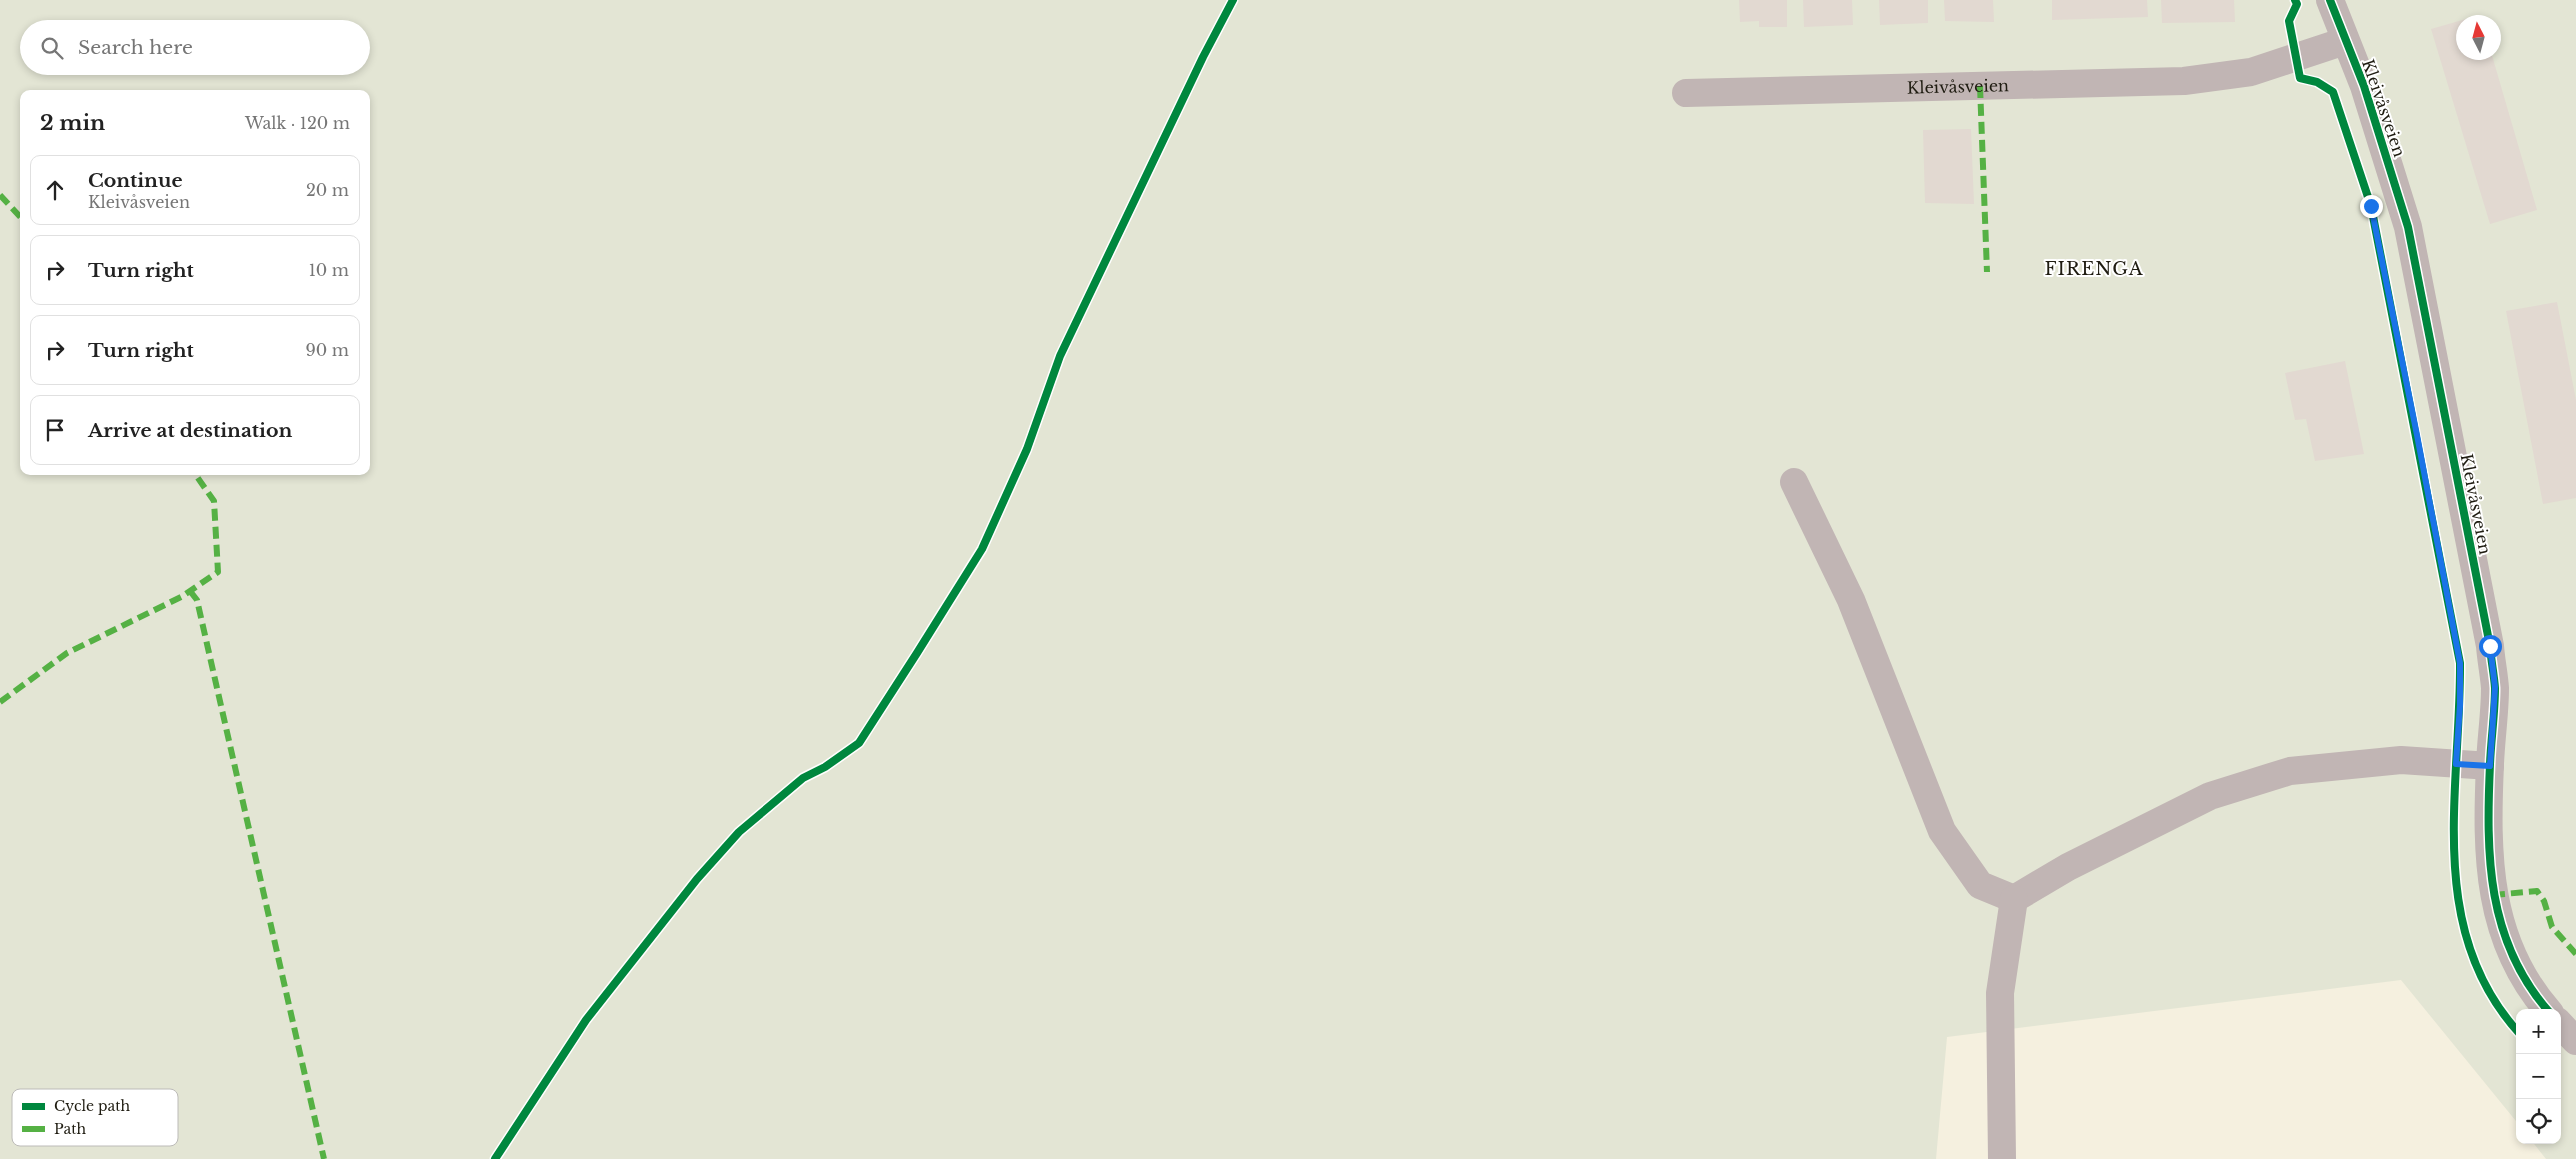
<!DOCTYPE html>
<meta charset="utf-8">
<style>
:root{--surface:#fff;--page:#f6f6f6;--text:#222;--muted:#767676;--line:#e0e0e0}
body{margin:0;font-family:"Libre Baskerville",serif;background:var(--page);color:var(--text)}
.controls{position:absolute;right:15px;bottom:15px;display:grid;overflow:hidden;border-radius:10px;box-shadow:0 2px 8px #0003}
.controls button{width:45px;height:45px;display:grid;place-items:center;padding:0;border:0;border-bottom:1px solid var(--line);background:var(--surface);color:var(--text);font:25px sans-serif}
.compass{position:absolute;left:2456px;top:15px;width:45px;height:45px;border-radius:50%;background:var(--surface);box-shadow:0 2px 8px #0003;rotate:354deg}
.stop{position:absolute;width:15px;height:15px;margin:-11px;border:4px solid #1a73e8;border-radius:50%;background:#fff}
.stop.end{background:#1a73e8;border-color:#fff;box-shadow:0 1px 5px #0008}
.list{margin:0;padding:0;list-style:none}
h2{display:flex;justify-content:space-between;align-items:center;height:65px;margin:0;padding:0 20px;font-size:21px}
h2 small{font-size:16px;font-weight:400;color:var(--muted)}
.list li{display:grid;grid-template-columns:32px 1fr auto;gap:15px;align-items:center;box-sizing:border-box;height:70px;margin:0 10px 10px;padding:0 10px;border:1px solid var(--line);border-radius:10px}
.list b{display:block;font-size:19px;white-space:nowrap}
.list p{margin:0;font-size:16px;white-space:nowrap;color:var(--muted)}
.list em{font-size:16px;font-style:normal;color:var(--muted)}
.icon{flex:none;width:28px;height:28px;fill:none;stroke:currentColor;stroke-width:2;stroke-linecap:round;stroke-linejoin:round}
.map{position:relative;flex:none;width:2576px;height:1159px;overflow:hidden}
.search{position:absolute;background:var(--surface);box-shadow:0 2px 8px #0003;left:20px;top:20px;width:350px;height:55px;display:flex;align-items:center;gap:12px;box-sizing:border-box;padding:0 18px;border-radius:28px;color:var(--muted);font-size:19px}
.panel{position:absolute;background:var(--surface);box-shadow:0 2px 8px #0003;left:20px;top:90px;width:350px;height:385px;border-radius:10px}
.map>svg:first-child{display:block}
.green{fill:#e3e5d4;fill-rule:evenodd}
.building{fill:#e2d9d1}
.lines{fill:none;stroke-linecap:round;stroke-linejoin:round}
.street{stroke:#c1b5b4;stroke-width:28}
.quiet{stroke:#55b144;stroke-width:6;stroke-dasharray:12 6;stroke-linecap:butt}
.cycleway-casing{stroke:#fff;stroke-width:11}
.cycleway{stroke:#00873e;stroke-width:8}
.route{stroke:#1a73e8;stroke-width:6}
.labels{text-anchor:middle;dominant-baseline:central;stroke-width:4;stroke-linejoin:round;paint-order:stroke}
.street-label{font-size:16px;fill:#1f1c11;stroke:#fff}
.neighbourhood-label{font-size:18px;letter-spacing:1px;fill:#1f1c11;stroke:#fff}
.key{fill:#fff;stroke:#bcbbb8;stroke-width:1}
.key-label{font-size:14px;fill:#1f1c11}
</style>
<div class="map">
<svg width="2576" height="1159" viewBox="0 0 2576 1159">
<rect width="100%" height="100%" fill="#f5f0df"/>
<!-- green -->
<path class="green" d="M 0,0 L 2576,0 L 2576,1159 L 2546,1159 L 2531,1140 L 2557,1140 L 2557,1013 L 2520,1013 L 2520,1126 L 2401,980 L 1947,1037 L 1936,1159 L 0,1159 ZM 2464,22 L 2494,22 L 2494,52 L 2464,52 ZM 29,29 L 361,29 L 361,66 L 29,66 ZM 24,94 L 366,94 L 366,471 L 24,471 Z"/>
<!-- building -->
<path class="building" d="M 1739,0 L 1787,0 L 1787,27 L 1759,27 L 1759,21 L 1740,22 Z
M 1803,0 L 1852,0 L 1853,25 L 1804,27 Z
M 1879,0 L 1928,0 L 1928,23 L 1880,25 Z
M 1944,0 L 1993,0 L 1994,22 L 1945,21 Z
M 2052,0 L 2147,0 L 2148,17 L 2052,20 Z
M 2161,0 L 2234,0 L 2235,22 L 2162,23 Z
M 2480,15 L 2483,22 L 2464,22 L 2464,52 L 2491,52 L 2537,210 L 2490,224 L 2431,29 Z
M 1971,129 L 1974,204 L 1925,203 L 1923,130 Z
M 2557,302 L 2576,400 L 2576,498 L 2543,504 L 2506,311 Z
M 2345,361 L 2364,454 L 2315,461 L 2306,419 L 2295,420 L 2285,373 Z"/>
<g class="lines">
<!-- street -->
<g class="street">
<path d="M 2330,0 L 2364,86 L 2408,227 L 2490,646 C 2491,660 2494,674 2495,688 C 2495,713 2491,739 2490,764 C 2486,854 2486,941 2550,1013"/>
<path id="s1" d="M 1686,93 L 2184,81 L 2251,72 L 2345,41"/>
<path d="M 1794,482 L 1851,600 L 1942,831 L 1980,885 L 2014,899"/>
<path d="M 2014,899 L 2068,867 L 2210,796 L 2290,771 L 2401,760 L 2490,766"/>
<path d="M 2557,1021 L 2576,1041"/>
<path d="M 2002,1159 L 2000,993 L 2014,899"/>
</g>
<!-- quiet -->
<path class="quiet" d="M 1980,86 L 1987,272
M 0,195 L 24,221
M 190,591 L 197,600 L 324,1159
M 0,702 L 67,653 L 181,597 L 218,572 L 214,501 L 193,471
M 2493,895 L 2537,891 L 2544,901 L 2552,927 L 2576,954"/>
<!-- cycleway casing -->
<g class="cycleway-casing">
<path id="cycleway" d="M 2295,0 L 2297,4 L 2289,21 L 2300,78 L 2317,82 L 2333,92 L 2371,206 L 2460,663 C 2461,789 2424,930 2520,1034
M 2330,0 L 2364,86 L 2408,227 L 2490,646 C 2491,660 2494,674 2495,688 C 2495,713 2491,739 2490,764 C 2486,854 2486,941 2550,1013
M 495,1159 L 586,1020 L 697,879 L 739,832 L 803,778 L 825,767 L 859,743 L 917,653 L 982,549 L 1027,449 L 1060,356 L 1203,57 L 1233,0"/>
</g>
<!-- cycleway -->
<use href="#cycleway" class="cycleway"/>
</g>
<g class="lines">
<!-- route -->
<path class="route" d="M 2371,206 L 2417,435 L 2460,663 L 2460,705 L 2456,764 L 2490,766 L 2495,687 L 2490,646"/>
</g>
<g class="labels">
<!-- street labels -->
<g class="street-label">
<text stroke="none"><textPath href="#s1" startOffset="272">Kleivåsveien</textPath></text>
<text transform="translate(2384 108) rotate(71)">Kleivåsveien</text>
<text transform="translate(2476 504) rotate(79)">Kleivåsveien</text>
</g>
<!-- neighbourhood labels -->
<g class="neighbourhood-label">
<text x="2094" y="269">FIRENGA</text>
</g>
</g>
<!-- legend -->
<rect x="12" y="1089" width="166" height="57" rx="8" class="key"/>
<rect x="22" y="1103" width="23" height="7" fill="#00873e"/>
<rect x="22" y="1126" width="23" height="6" fill="#55b144"/>
<g class="key-label">
<text x="54" y="1111">Cycle path</text>
<text x="54" y="1134">Path</text>
</g>
</svg>
<div class="controls">
<button>+</button>
<button>−</button>
<button><svg class="icon" aria-label="locate" viewBox="0 0 24 24"><circle cx="12" cy="12" r="6"/><path d="M12 2v4M12 18v4M2 12h4M18 12h4"/></svg></button>
</div>
<svg class="compass" viewBox="-18 -18 36 36"><path d="M0-13l5 13h-10z" fill="#e53935"/><path d="M0 13l5-13h-10z" fill="#767676"/></svg>
<div class="stop" style="left:2490px;top:646px"></div>
<div class="stop end" style="left:2371px;top:206px"></div>
<div class="search"><svg class="icon" aria-label="search" viewBox="0 0 24 24"><circle cx="10" cy="10" r="6"/><path d="M15 15l6 6"/></svg>Search here</div>
<section class="panel">
<h2>2 min<small>Walk · 120 m</small></h2>
<ul class="list">
<li><svg class="icon" aria-label="ahead" viewBox="0 0 24 24"><path d="M12 20V5M6 11l6-6 6 6"/></svg><div><b>Continue</b><p>Kleivåsveien</p></div><em>20 m</em></li>
<li><svg class="icon" aria-label="right" viewBox="0 0 24 24"><path d="M7 20v-9h11M14 6l5 5-5 5"/></svg><div><b>Turn right</b></div><em>10 m</em></li>
<li><svg class="icon" aria-label="right" viewBox="0 0 24 24"><path d="M7 20v-9h11M14 6l5 5-5 5"/></svg><div><b>Turn right</b></div><em>90 m</em></li>
<li><svg class="icon" aria-label="arrive" viewBox="0 0 24 24"><path d="M6 21V4h12l-3 4 3 4H6"/></svg><div><b>Arrive at destination</b></div></li>
</ul>
</section>
</div>
